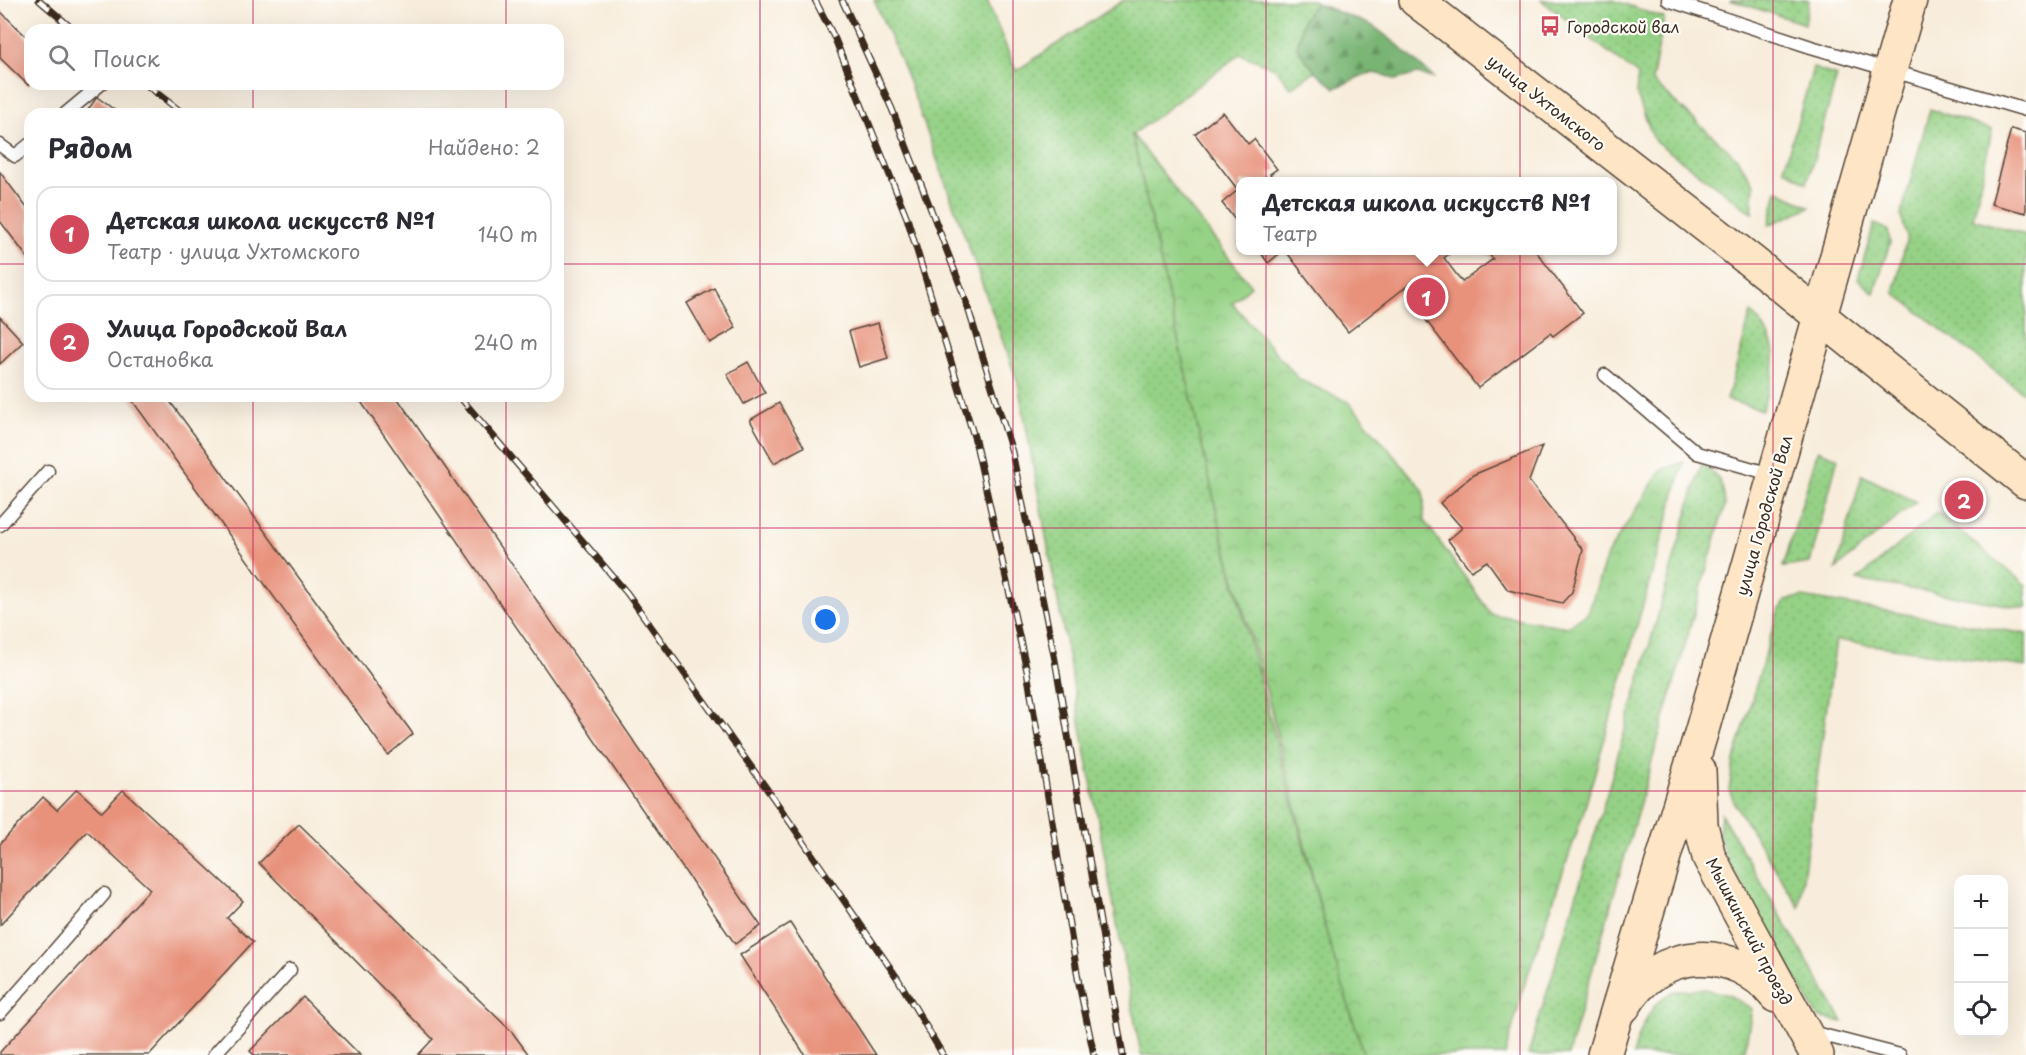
<!DOCTYPE html>
<html lang="ru">
<meta charset="utf-8">
<style>
:root{--surface:#fff;--page:#f7f7f7;--text:#2b2b33;--muted:#7c7c81;--line:#e1e1e2;--accent:#d1495b}
body{margin:0;font-family:"Playpen Sans",sans-serif;background:var(--page);color:var(--text)}
.controls{position:absolute;right:18px;bottom:18px;display:grid;overflow:hidden;border-radius:12px;box-shadow:0 6px 24px #0002}
.controls button{width:54px;height:54px;display:grid;place-items:center;padding:0;border:0;border-bottom:2px solid var(--line);background:var(--surface);color:var(--text);font:30px sans-serif}
.you{position:absolute;left:826px;top:620px;width:21px;height:21px;margin:-15px;border:4px solid #fff;border-radius:50%;background:#1a73e8;box-shadow:0 0 0 9px #1a73e833}
.badge{display:grid;place-items:center;width:39px;height:39px;border-radius:50%;background:var(--accent);color:#fff;font-size:20px;font-weight:700}
.pin{position:absolute;translate:-50% -50%;border:3px solid #fff;box-shadow:0 2px 6px #0006}
.popup{position:absolute;left:1236px;top:177px;width:381px;height:78px;box-sizing:border-box;display:grid;place-content:center;border-radius:12px;background:var(--surface);filter:drop-shadow(0 2px 4px #0005);font-size:20px;white-space:nowrap;color:var(--muted)}
.popup b{font-size:22px;color:var(--text)}
.popup::after{content:'';position:absolute;left:50%;top:100%;margin-left:-12px;border:12px solid transparent;border-top-color:var(--surface)}
.list{margin:0;padding:0;list-style:none}
h2{display:flex;justify-content:space-between;align-items:center;height:78px;margin:0;padding:0 24px;font-size:26px}
h2 small{font-size:20px;font-weight:400;color:var(--muted)}
.list li{display:grid;grid-template-columns:39px 1fr auto;gap:18px;align-items:center;box-sizing:border-box;height:96px;margin:0 12px 12px;padding:0 12px;border:2px solid var(--line);border-radius:18px}
.list b{display:block;font-size:22px;white-space:nowrap}
.list p{margin:0;font-size:20px;white-space:nowrap;color:var(--muted)}
.list em{font-size:20px;font-style:normal;color:var(--muted)}
.icon{flex:none;width:33px;height:33px;fill:none;stroke:currentColor;stroke-width:2;stroke-linecap:round;stroke-linejoin:round}
.map{position:relative;flex:none;width:2026px;height:1055px;overflow:hidden}
.search{position:absolute;background:var(--surface);box-shadow:0 6px 24px #0002;left:24px;top:24px;width:540px;height:66px;display:flex;align-items:center;gap:15px;box-sizing:border-box;padding:0 21px;border-radius:18px;color:var(--muted);font-size:22px}
.panel{position:absolute;background:var(--surface);box-shadow:0 6px 24px #0002;left:24px;top:108px;width:540px;height:294px;border-radius:18px}
.map>svg:first-child{display:block}
.grass{fill:url(#grass-dots);stroke:#687e52;stroke-width:1.5}
.forest{fill:url(#forest-firs);stroke:#5a6f48;stroke-width:1.5}
.park{fill:url(#park-crowns);stroke:#687e52;stroke-width:1.5}
.building{fill:#e8927b}
.lines{fill:none;stroke-linecap:round;stroke-linejoin:round}
.lane-casing{stroke:#57473a;stroke-width:15}
.secondary-casing{stroke:#57473a;stroke-width:36}
.lane{stroke:#fff;stroke-width:12}
.secondary{stroke:#fde5c5;stroke-width:33}
.rail-casing{stroke:#3b2a1e;stroke-width:7}
.rail{stroke:#fdfcf7;stroke-width:4.5;stroke-dasharray:14;stroke-linecap:butt}
.grid{fill:none;stroke:#c2185b;stroke-width:1.5;stroke-opacity:0.55}
.labels{text-anchor:middle;dominant-baseline:central;stroke-width:4.5;stroke-linejoin:round;paint-order:stroke}
.poi-label{font-size:16px;fill:#3b2a1e;stroke:#fdfcf7;text-anchor:start}
.street-label{font-size:16px;fill:#3b2a1e;stroke:#fdfcf7}
</style>
<div class="map">
<svg width="2026" height="1055" viewBox="0 0 2026 1055">
<defs>
<pattern id="grass-dots" width="8" height="8" patternUnits="userSpaceOnUse" patternTransform="scale(1.5)"><rect width="8" height="8" fill="#95d286"/><path d="M2 2h.1M6 6h.1" fill="none" stroke="#81b473" stroke-width="1.8" stroke-linecap="round"/></pattern>
<pattern id="forest-firs" width="22" height="20" patternUnits="userSpaceOnUse" patternTransform="scale(1.5)"><rect width="22" height="20" fill="#78b473"/><path d="M5 1l3.5 6h-7zM16 11l3.5 6h-7z" fill="#64935e"/></pattern>
<pattern id="park-crowns" width="20" height="18" patternUnits="userSpaceOnUse" patternTransform="scale(1.5)"><rect width="20" height="18" fill="#95d286"/><path d="M2 6a3 3 0 1 1 6 0M12 15a3 3 0 1 1 6 0" fill="none" stroke="#81b473"/></pattern>
</defs>
<rect width="100%" height="100%" fill="#fdfcf7"/>
<filter id="ink" filterUnits="userSpaceOnUse"><feTurbulence type="fractalNoise" baseFrequency=".0167" numOctaves="2"/><feDisplacementMap in="SourceGraphic" scale="12" xChannelSelector="R" yChannelSelector="G"/><feConvolveMatrix kernelMatrix="1 2 1 2 8 2 1 2 1" color-interpolation-filters="sRGB"/></filter>
<filter id="wash" filterUnits="userSpaceOnUse"><feTurbulence type="fractalNoise" baseFrequency=".008" numOctaves="4" result="noise"/><feDisplacementMap in="SourceGraphic" scale="24" xChannelSelector="R" yChannelSelector="G"/><feGaussianBlur stdDeviation="1.35" result="paint"/><feColorMatrix in="noise" values="0 0 0 0 0 0 0 0 0 0 0 0 0 0 0 0 0 1.4 0 .05"/><feComposite in="paint" operator="in"/></filter>
<g filter="url(#wash)">
<rect width="100%" height="100%" fill="#f8eddc"/>
<!-- grass -->
<path class="grass" d="M 874,0 L 987,0 L 1016,71 L 1124,0 L 1313,0 L 1316,3 L 1303,20 L 1297,48 L 1315,71 L 1291,88 L 1275,68 L 1240,54 L 1132,135 L 1222,535 L 1329,942 L 1364,1055 L 1141,1055 L 1018,383 L 905,71 Z
M 1541,0 L 1613,0 L 1664,18 L 1652,81 L 1737,158 L 1754,184 L 1752,213 L 1654,140 L 1636,93 L 1638,75 Z
M 1730,0 L 1809,0 L 1805,24 Z
M 1813,68 L 1837,76 L 1807,183 L 1784,169 Z
M 1930,109 L 1992,130 L 1973,219 L 2026,235 L 2026,395 L 1894,293 L 1907,237 L 1901,215 Z
M 1777,190 L 1810,207 L 1769,225 Z
M 1874,224 L 1888,230 L 1890,243 L 1874,293 L 1858,279 Z
M 1751,313 C 1786,347 1774,369 1762,410 L 1727,400 Z
M 1818,450 L 1838,458 L 1810,563 L 1783,567 Z
M 1701,465 C 1721,476 1723,482 1725,505 L 1568,1055 L 1528,1055 L 1601,814 Z
M 1862,475 L 1916,502 L 1836,569 Z
M 1937,513 L 2026,585 L 2026,608 L 1857,580 Z
M 1802,597 L 2026,634 L 2026,667 L 1836,640 L 1799,907 L 1736,806 L 1729,790 L 1734,760 L 1778,611 L 1786,600 Z
M 1721,814 L 1843,1022 L 1818,1017 L 1727,860 L 1719,835 Z
M 1705,989 L 1729,995 L 1752,1009 L 1745,1050 L 1732,1055 L 1633,1055 C 1639,1032 1651,998 1676,991 C 1685,989 1696,990 1705,989 Z"/>
<!-- forest -->
<path class="forest" d="M 1316,3 L 1373,26 L 1397,44 L 1435,79 L 1417,74 L 1396,80 C 1365,65 1363,78 1335,88 L 1315,71 L 1297,48 L 1303,19 Z"/>
<!-- park -->
<path class="park" d="M 1132,134 L 1251,286 L 1232,303 L 1300,380 L 1349,402 L 1424,491 L 1424,520 L 1491,614 L 1567,627 L 1588,613 L 1607,555 L 1661,470 L 1684,462 L 1583,814 L 1524,986 L 1505,1055 L 1364,1055 L 1329,942 L 1267,693 L 1222,535 Z"/>
<g id="blocks">
<!-- building -->
<path class="building" d="M 0,11 L 30,40 L 30,84 L 28,85 L 0,58 Z
M 97,97 L 120,114 L 85,114 Z
M 1223,112 L 1248,144 L 1254,139 L 1277,169 L 1270,174 L 1276,182 L 1240,182 L 1240,226 L 1222,203 L 1238,190 L 1195,134 Z
M 2011,129 L 2026,133 L 2026,213 L 1991,204 Z
M 0,172 L 30,212 L 30,261 L 0,221 Z
M 1259,250 L 1284,250 L 1268,263 Z
M 1285,250 L 1454,250 L 1444,258 L 1462,282 L 1493,259 L 1489,254 L 1494,250 L 1535,250 L 1583,313 L 1553,336 L 1550,333 L 1478,388 L 1421,314 L 1434,304 L 1416,279 L 1348,332 Z
M 714,288 L 736,328 L 710,343 L 687,303 Z
M 0,317 L 23,342 L 0,364 Z
M 878,323 L 888,358 L 859,367 L 849,331 Z
M 748,362 L 765,393 L 744,404 L 727,374 Z
M 129,396 L 166,396 L 413,734 L 388,755 Z
M 357,396 L 396,396 L 761,926 L 735,944 Z
M 779,403 L 804,447 L 774,463 L 750,420 Z
M 1542,446 L 1529,481 L 1583,550 L 1572,592 L 1562,603 L 1508,590 L 1487,561 L 1471,571 L 1448,540 L 1462,528 L 1440,503 L 1473,475 Z
M 77,789 L 102,812 L 123,790 L 243,901 L 227,918 L 253,942 L 149,1055 L 0,1055 L 0,1052 L 150,889 L 87,831 L 0,925 L 0,844 L 43,797 L 57,810 Z
M 299,824 L 512,1032 L 529,1055 L 418,1055 L 433,1039 L 259,863 Z
M 790,923 L 876,1055 L 805,1055 L 740,955 Z
M 303,997 L 360,1055 L 254,1055 L 250,1051 Z"/>
</g>
</g>
<g filter="url(#ink)">
<use href="#blocks" fill-opacity="0" stroke="#57473a" stroke-width="1.5"/>
<g class="lines">
<!-- lane casing -->
<g class="lane-casing">
<path id="lane" d="M 1668,0 L 1811,47 L 2026,110
M 65,114 L 101,84
M 0,145 L 15,156 L 30,144
M 1605,375 L 1697,453 L 1774,475
M 0,525 L 48,471
M 0,1013 L 104,894
M 1811,1032 L 1900,1055
M 214,1055 L 290,970"/>
</g>
<!-- secondary casing -->
<g class="secondary-casing">
<path id="secondary" d="M 1416,0 L 1751,261 L 2026,482
M 1699,770 L 1701,825 L 1709,857 L 1817,1055
M 1624,1006 C 1658,946 1735,943 1776,996
M 1604,1055 L 1702,730 L 1910,0"/>
</g>
<!-- lane -->
<use href="#lane" class="lane"/>
<!-- secondary -->
<use href="#secondary" class="secondary"/>
<!-- rail casing -->
<g class="rail-casing">
<path id="rail" d="M 39,0 L 74,30
M 815,0 L 835,39 L 907,218 L 975,440 L 1027,671 L 1079,984 L 1094,1055
M 842,0 L 892,109 L 964,295 L 1012,452 L 1055,660 L 1123,1055
M 145,84 L 184,114
M 459,396 L 627,593 L 774,799 L 898,979 L 943,1055"/>
</g>
<!-- rail -->
<use href="#rail" class="rail"/>
</g>
</g>
<!-- grid -->
<path class="grid" d="M 253,0 L 253,30M 506,0 L 506,30M 760,0 L 760,1055M 1013,0 L 1013,1055M 1266,0 L 1266,1055M 1520,0 L 1520,1055M 1773,0 L 1773,1055M 253,84 L 253,114M 506,84 L 506,114M 0,264 L 30,264M 558,264 L 2026,264M 253,396 L 253,1055M 506,396 L 506,1055M 0,528 L 2026,528M 0,791 L 2026,791"/>
<!-- icons -->
<defs>
<g id="bus-bare" transform="scale(1.62)"><path d="M-5-6H5V4H4V6H2V4H-2V6H-4V4H-5ZM-3.5-4V0h7V-4ZM-3.5 1.2v1.5H-2V1.2ZM2 1.2v1.5H3.5V1.2Z" fill="#d1495b" stroke="#fdfcf7" stroke-width="2.5" paint-order="stroke"/></g>
</defs>
<g fill-rule="evenodd">
<use href="#bus-bare" x="1550" y="26"/>
</g>
<g class="labels">
<!-- poi labels -->
<g class="poi-label">
<text x="1567" y="26">Городской вал</text>
</g>
<!-- street labels -->
<g class="street-label">
<text transform="translate(1547 102) rotate(38)">улица Ухтомского</text>
<text transform="translate(1763 515) rotate(-74)">улица Городской Вал</text>
<text transform="translate(1750 931) rotate(62)">Мышкинский проезд</text>
</g>
</g>
</svg>
<div class="controls">
<button>+</button>
<button>−</button>
<button><svg class="icon" aria-label="locate" viewBox="0 0 24 24"><circle cx="12" cy="12" r="6"/><path d="M12 2v4M12 18v4M2 12h4M18 12h4"/></svg></button>
</div>
<div class="you"></div>
<div class="pin badge" style="left:1426px;top:297px">1</div>
<div class="popup"><b>Детская школа искусств №1</b>Театр</div>
<div class="pin badge" style="left:1964px;top:500px">2</div>
<div class="search"><svg class="icon" aria-label="search" viewBox="0 0 24 24"><circle cx="10" cy="10" r="6"/><path d="M15 15l6 6"/></svg>Поиск</div>
<section class="panel">
<h2>Рядом<small>Найдено: 2</small></h2>
<ul class="list">
<li><span class="badge">1</span><div><b>Детская школа искусств №1</b><p>Театр · улица Ухтомского</p></div><em>140 m</em></li>
<li><span class="badge">2</span><div><b>Улица Городской Вал</b><p>Остановка</p></div><em>240 m</em></li>
</ul>
</section>
</div>
